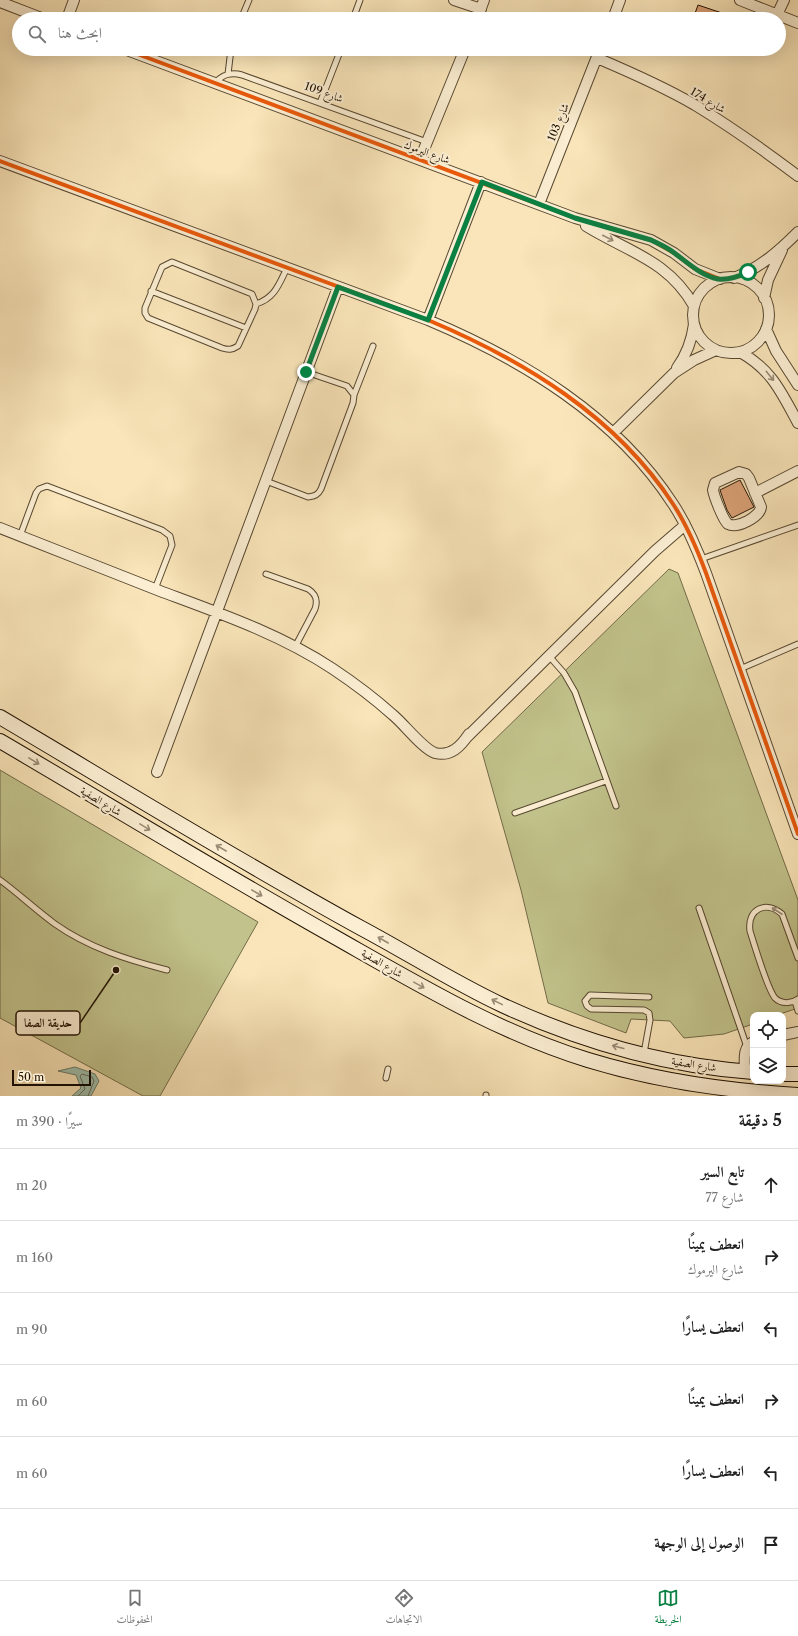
<!DOCTYPE html>
<html lang="ar">
<meta charset="utf-8">
<style>
:root{--surface:#fff;--page:#f2f2f2;--text:#222;--muted:#767676;--line:#e0e0e0;--accent:#0b8043}
body{margin:0;font-family:"Libre Caslon Text",Amiri,serif;background:var(--page);color:var(--text);direction:rtl}
.controls{position:absolute;right:12px;bottom:12px;display:grid;overflow:hidden;border-radius:8px;box-shadow:0 4px 16px #0002}
.controls button{width:36px;height:36px;display:grid;place-items:center;padding:0;border:0;border-bottom:1px solid var(--line);background:var(--surface);color:var(--text);font:20px sans-serif}
.scale{position:absolute;left:12px;bottom:10px;width:79px;box-sizing:border-box;padding-left:4px;border:2px solid #221304;border-top:0;font-size:11px;line-height:14px;white-space:nowrap;color:#221304;-webkit-text-stroke:3px #fbeed2;paint-order:stroke}
.stop{position:absolute;width:12px;height:12px;margin:-9px;border:3px solid #0b8043;border-radius:50%;background:#fff}
.stop.end{background:#0b8043;border-color:#fff;box-shadow:0 1px 4px #0008}
.list{margin:0;padding:0;list-style:none}
h2{display:flex;justify-content:space-between;align-items:center;height:52px;margin:0;padding:0 16px;font-size:17px}
h2 small{font-size:13px;font-weight:400;color:var(--muted)}
.list li{display:grid;grid-template-columns:26px 1fr auto;gap:12px;align-items:center;box-sizing:border-box;height:72px;padding:0 16px;border-top:1px solid var(--line)}
.list b{display:block;font-size:15px;white-space:nowrap}
.list p{margin:0;font-size:13px;white-space:nowrap;color:var(--muted)}
.list em{font-size:13px;font-style:normal;color:var(--muted)}
.icon{flex:none;width:22px;height:22px;fill:none;stroke:currentColor;stroke-width:2;stroke-linecap:round;stroke-linejoin:round}
.map{position:relative;flex:none;width:798px;height:1096px;overflow:hidden;direction:ltr}
.search{position:absolute;background:var(--surface);box-shadow:0 4px 16px #0002;left:12px;right:12px;top:12px;height:44px;display:flex;align-items:center;gap:10px;box-sizing:border-box;padding:0 14px;border-radius:22px;color:var(--muted);font-size:15px}
.sheet{height:484px;background:var(--surface)}
nav{display:flex;justify-content:space-around;align-items:center;box-sizing:border-box;height:56px;border-top:1px solid var(--line);background:var(--surface);font-size:11px;color:var(--muted)}
nav a{display:grid;justify-items:center;gap:2px}
nav .on{color:var(--accent)}
.map>svg:first-child{display:block}
.green{fill:#c2c38c;stroke:#726b48}
.water{fill:#9ebfac;stroke:#6c7a69}
.lines{fill:none;stroke-linecap:round;stroke-linejoin:round}
.shore{stroke:#606958;stroke-width:1}
.building{fill:#dea278;stroke:#221304}
.lane-casing{stroke:#584831;stroke-width:7}
.street-casing{stroke:#584831;stroke-width:12}
.secondary-casing{stroke:#221304;stroke-width:16}
.lane{stroke:#fbeed2;stroke-width:5}
.street{stroke:#fbeed2;stroke-width:10}
.secondary{stroke:#fbeed2;stroke-width:14}
.cycleway-casing{stroke:#fbeed2;stroke-width:6}
.cycleway{stroke:#e8590c;stroke-width:4}
.oneway{stroke:#998b75}
.route{stroke:#0b8043;stroke-width:5}
.labels{text-anchor:middle;dominant-baseline:central;stroke-width:4;stroke-linejoin:round;paint-order:stroke}
.street-label{font-size:11px;fill:#221304;stroke:#fbeed2}
.leader{fill:none;stroke:#221304;stroke-width:1.5}
.callout-dot{fill:#221304;stroke:#fbeed2;stroke-width:1.5}
.callout{fill:#fbeed2;stroke:#221304;stroke-width:1.5}
.callout-label{font-size:12px;text-anchor:middle;font-weight:bold;fill:#221304}
</style>
<div class="map">
<svg width="798" height="1096" viewBox="0 0 798 1096">
<rect width="100%" height="100%" fill="#f9e5b9"/>
<filter id="stains"><feTurbulence type="fractalNoise" baseFrequency=".005" numOctaves="4"/><feColorMatrix values="0 0 0 0 .2 0 0 0 0 .09 0 0 0 0 .02 0 0 0 .5 -.17"/></filter>
<radialGradient id="worn" r=".72"><stop offset=".6" stop-color="#630" stop-opacity="0"/><stop offset="1" stop-color="#630" stop-opacity=".3"/></radialGradient>
<!-- green -->
<path class="green" d="M 669,569 L 678,573 L 798,900 L 798,1008 L 777,1015 L 753,1015 L 753,1024 L 724,1034 L 684,1038 L 670,1021 L 631,1019 L 626,1033 L 548,1003 L 521,890 L 482,752 Z
M 0,770 L 258,922 L 160,1096 L 143,1096 L 0,1018 Z"/>
<!-- water -->
<path class="water" d="M 75,1067 L 95,1074 L 99,1081 L 91,1096 L 72,1096 L 81,1088 L 76,1075 L 58,1071 Z"/>
<g class="lines">
<!-- shore -->
<path class="shore" d="M 78,1096 L 85,1089 L 80,1076 L 82,1074 L 92,1077 L 94,1081 L 88,1096"/>
</g>
<!-- building -->
<path class="building" d="M 698,5 L 734,17 L 734,19 L 693,19 Z
M 740,480 L 754,507 L 732,518 L 727,510 L 720,490 Z"/>
<g class="lines">
<!-- lane casing -->
<g class="lane-casing">
<path id="lane" d="M 241,19 L 249,0
M 353,19 L 360,0
M 228,74 L 231,49
M 215,83 C 223,74 231,72 242,75 L 427,142
M 320,103 L 341,49
M 172,262 L 252,294 L 256,304 L 255,309 L 238,346 C 232,350 228,350 222,348 L 148,318 L 145,313 L 145,308 L 162,267 Z
M 151,291 L 246,328
M 256,304 C 275,298 279,284 287,268
M 354,395 L 373,346
M 266,481 L 308,497 C 315,496 318,495 321,489 L 353,403 L 354,395 L 347,386 L 306,372
M 20,536 L 36,493 L 39,489 L 47,486 L 162,530 L 170,536 L 172,545 L 155,589
M 701,559 L 798,525
M 266,574 L 308,589 C 316,594 318,600 315,609 L 295,647
M 549,656 L 564,673 L 575,692 L 616,806
M 740,669 L 798,644
M 515,813 L 606,781
M 0,880 C 19,894 36,910 55,924 C 89,948 128,960 167,970
M 699,908 L 747,1047
M 798,958 L 782,914 C 766,900 747,909 750,931 C 754,944 768,990 775,998 C 781,1004 791,1004 798,999
M 795,1001 L 798,1011
M 644,1053 L 650,1020 L 649,1013 L 644,1010 L 591,1009 L 587,1006 L 585,1001 L 590,995 L 649,997
M 386,1078 L 388,1069
M 486,1096 L 486,1095"/>
</g>
<!-- street casing -->
<g class="street-casing">
<path id="street" d="M 454,0 L 481,9
M 740,0 L 798,23
M 0,2 L 44,19
M 777,15 L 784,0
M 67,19 L 74,0
M 477,19 L 484,0
M 613,19 L 620,0
M 124,49 L 575,218 L 651,240 L 674,253 L 695,269 L 720,279
M 597,58 C 630,72 664,87 695,105 C 731,127 765,151 798,176
M 420,159 L 465,49
M 0,161 L 428,320 C 523,360 616,416 673,504 C 687,525 697,549 706,573 L 798,834
M 539,204 L 600,49
M 586,226 C 628,252 668,260 694,306
M693 315a38 38 0 1 1 76 0a38 38 0 1 1-76 0Z
M 734,278 C 760,268 779,251 798,232
M 764,298 L 768,280 L 782,250
M 428,320 L 481,182
M 766,329 L 776,351 L 798,385
M 740,352 C 772,370 781,392 798,423
M 677,368 C 687,354 692,340 694,324
M 613,433 L 674,373 L 694,360 L 716,350
M 739,472 L 746,474 L 749,478 L 761,507 C 760,517 737,529 728,524 C 723,520 714,496 713,490 L 715,483 Z
M 755,493 L 798,471
M 0,528 C 53,549 107,570 160,591 C 219,613 280,634 333,669 C 354,683 374,698 393,715 C 404,724 423,749 435,753 C 451,757 461,746 469,734
M 466,738 L 655,551 L 685,525
M 157,772 L 338,287
M 783,1035 L 798,1032
M 745,1071 C 745,1061 742,1048 753,1042"/>
</g>
<!-- secondary casing -->
<g class="secondary-casing">
<path id="secondary" d="M 0,717 C 120,788 239,861 361,928 C 408,953 453,982 502,1005 C 580,1041 666,1066 753,1072
M 0,741 C 111,806 221,873 333,936 C 416,983 497,1032 588,1060 C 657,1081 727,1091 798,1095
M 783,1074 L 798,1074"/>
</g>
<!-- lane -->
<use href="#lane" class="lane"/>
<!-- street -->
<use href="#street" class="street"/>
<!-- secondary -->
<use href="#secondary" class="secondary"/>
<!-- cycleway casing -->
<g class="cycleway-casing">
<path id="cycleway" d="M 124,49 L 575,218 L 651,240 L 674,253 L 695,269 L 720,279
M 0,161 L 428,320 C 523,360 616,416 673,504 C 687,525 697,549 706,573 L 798,834"/>
</g>
<!-- cycleway -->
<use href="#cycleway" class="cycleway"/>
</g>
<!-- one-way arrows -->
<defs><path id="oneway-shaft" d="M-6 0H5M1.5-3L5.5 0L1.5 3" fill="none" stroke-width="1.6" stroke-linecap="round" stroke-linejoin="round"/></defs>
<g class="oneway">
<use href="#oneway-shaft" transform="translate(608 238) rotate(27)"/>
<use href="#oneway-shaft" transform="translate(770 376) rotate(51)"/>
<use href="#oneway-shaft" transform="translate(34 761) rotate(31)"/>
<use href="#oneway-shaft" transform="translate(145 827) rotate(31)"/>
<use href="#oneway-shaft" transform="translate(221 848) rotate(-150)"/>
<use href="#oneway-shaft" transform="translate(257 893) rotate(30)"/>
<use href="#oneway-shaft" transform="translate(777 911) rotate(-147)"/>
<use href="#oneway-shaft" transform="translate(383 940) rotate(-150)"/>
<use href="#oneway-shaft" transform="translate(419 985) rotate(29)"/>
<use href="#oneway-shaft" transform="translate(497 1002) rotate(-154)"/>
<use href="#oneway-shaft" transform="translate(618 1047) rotate(-165)"/>
</g>
<g class="lines">
<!-- route -->
<path class="route" d="M 306,372 L 338,287 L 428,320 L 482,182 L 575,218 L 651,240 C 659,244 666,247 673,252 C 687,262 700,275 718,279 C 728,280 740,276 748,272"/>
</g>
<g class="labels">
<!-- street labels -->
<g class="street-label">
<text transform="translate(324 92) rotate(20)">شارع 109</text>
<text transform="translate(708 100) rotate(31)">شارع 174</text>
<text transform="translate(558 122) rotate(-68)">شارع 103</text>
<text transform="translate(427 152) rotate(20)">شارع اليرموك</text>
<text transform="translate(101 801) rotate(31)">شارع الصفية</text>
<text transform="translate(382 963) rotate(30)">شارع الصفية</text>
<text transform="translate(694 1064) rotate(9)">شارع الصفية</text>
</g>
</g>
<!-- callouts -->
<path class="leader" d="M116 970L80 1023"/>
<circle class="callout-dot" cx="116" cy="970" r="4"/>
<rect class="callout" x="16" y="1011" width="64" height="24" rx="4"/>
<g class="callout-label">
<text x="48" y="1027">حديقة الصفا</text>
</g>
<rect width="100%" height="100%" filter="url(#stains)"/>
<rect width="100%" height="100%" fill="url(#worn)"/>
</svg>
<div class="controls">
<button><svg class="icon" aria-label="locate" viewBox="0 0 24 24"><circle cx="12" cy="12" r="6"/><path d="M12 2v4M12 18v4M2 12h4M18 12h4"/></svg></button>
<button><svg class="icon" aria-label="layers" viewBox="0 0 24 24"><path d="M12 4l9 5-9 5-9-5zM3 14l9 5 9-5"/></svg></button>
</div>
<div class="scale">50 m</div>
<div class="stop" style="left:748px;top:272px"></div>
<div class="stop end" style="left:306px;top:372px"></div>
<div class="search"><svg class="icon" aria-label="search" viewBox="0 0 24 24"><circle cx="10" cy="10" r="6"/><path d="M15 15l6 6"/></svg>ابحث هنا</div>
</div>
<section class="sheet">
<h2>5 دقيقة<small>سيرًا · 390 m</small></h2>
<ul class="list">
<li><svg class="icon" aria-label="ahead" viewBox="0 0 24 24"><path d="M12 20V5M6 11l6-6 6 6"/></svg><div><b>تابع السير</b><p>شارع 77</p></div><em>20 m</em></li>
<li><svg class="icon" aria-label="right" viewBox="0 0 24 24"><path d="M7 20v-9h11M14 6l5 5-5 5"/></svg><div><b>انعطف يمينًا</b><p>شارع اليرموك</p></div><em>160 m</em></li>
<li><svg class="icon" aria-label="left" viewBox="0 0 24 24"><path d="M17 20v-9H6M10 6l-5 5 5 5"/></svg><div><b>انعطف يسارًا</b></div><em>90 m</em></li>
<li><svg class="icon" aria-label="right" viewBox="0 0 24 24"><path d="M7 20v-9h11M14 6l5 5-5 5"/></svg><div><b>انعطف يمينًا</b></div><em>60 m</em></li>
<li><svg class="icon" aria-label="left" viewBox="0 0 24 24"><path d="M17 20v-9H6M10 6l-5 5 5 5"/></svg><div><b>انعطف يسارًا</b></div><em>60 m</em></li>
<li><svg class="icon" aria-label="arrive" viewBox="0 0 24 24"><path d="M6 21V4h12l-3 4 3 4H6"/></svg><div><b>الوصول إلى الوجهة</b></div></li>
</ul>
</section>
<nav>
<a class="on"><svg class="icon" aria-label="map" viewBox="0 0 24 24"><path d="M3 6l6-2 6 2 6-2v14l-6 2-6-2-6 2zM9 4v14M15 6v14"/></svg>الخريطة</a>
<a><svg class="icon" aria-label="directions" viewBox="0 0 24 24"><path d="M12 3l9 9-9 9-9-9zM9 14v-3h6M13 9l2 2-2 2"/></svg>الاتجاهات</a>
<a><svg class="icon" aria-label="saved" viewBox="0 0 24 24"><path d="M7 4h10v16l-5-4-5 4z"/></svg>المحفوظات</a>
</nav>
